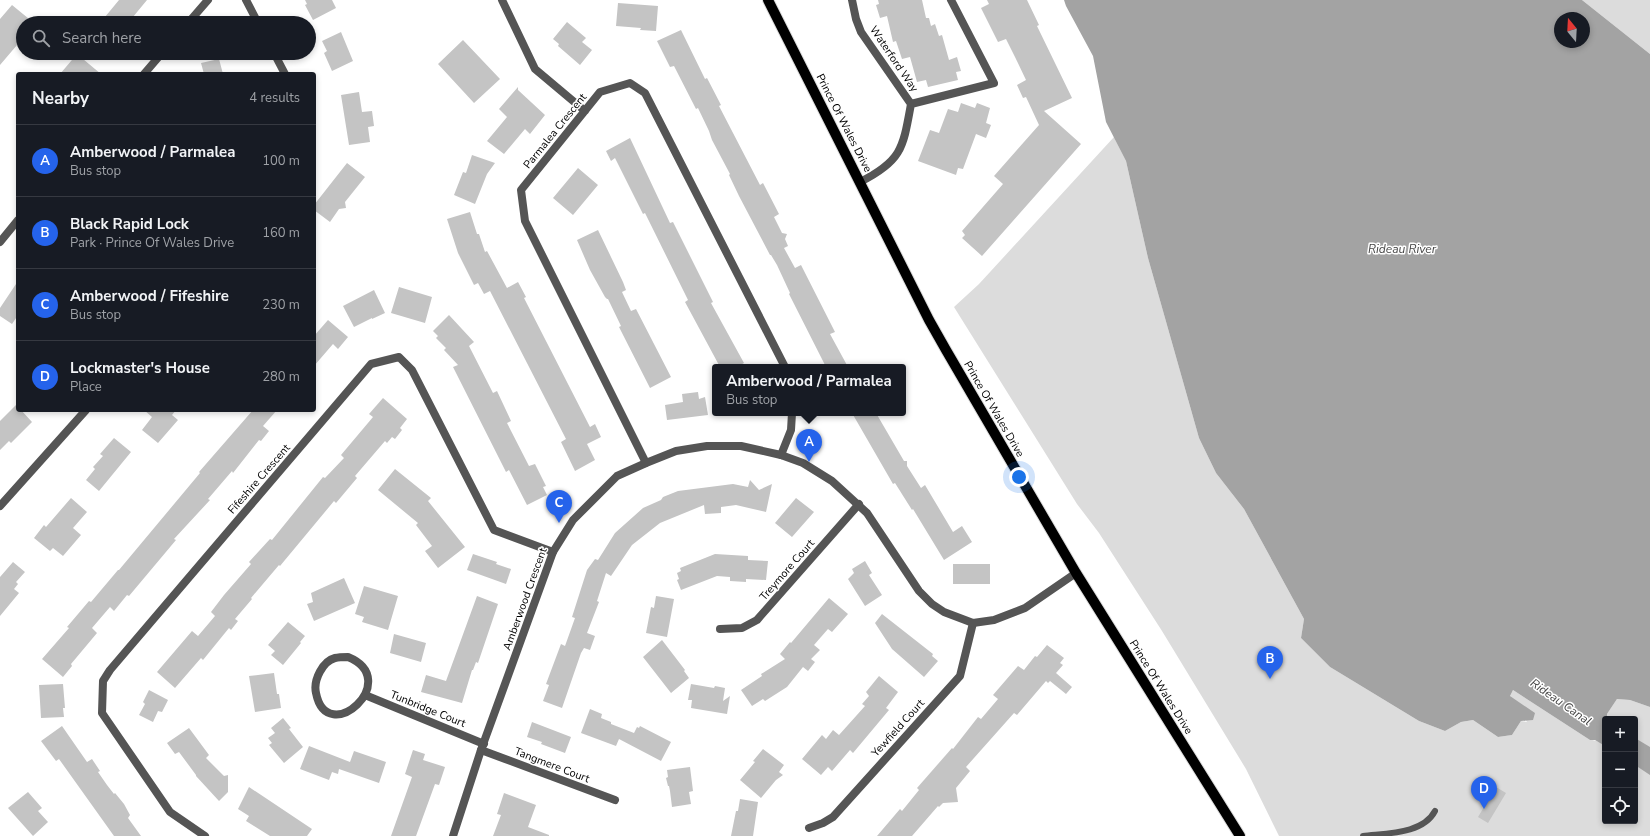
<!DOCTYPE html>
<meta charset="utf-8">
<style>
:root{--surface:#171b24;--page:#242831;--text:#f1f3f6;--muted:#9ea1a6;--line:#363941;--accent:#2563eb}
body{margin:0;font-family:"Nunito Sans",sans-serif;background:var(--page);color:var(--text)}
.controls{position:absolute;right:12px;bottom:12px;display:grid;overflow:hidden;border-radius:4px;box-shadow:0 2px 6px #0003}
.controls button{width:36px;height:36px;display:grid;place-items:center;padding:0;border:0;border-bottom:1px solid var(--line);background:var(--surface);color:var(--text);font:20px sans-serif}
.compass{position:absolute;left:1554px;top:12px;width:36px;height:36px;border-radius:50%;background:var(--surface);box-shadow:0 2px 6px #0003;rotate:342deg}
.you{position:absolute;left:1019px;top:477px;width:14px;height:14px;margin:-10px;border:3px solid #fff;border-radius:50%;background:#1a73e8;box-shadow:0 0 0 6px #1a73e833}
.badge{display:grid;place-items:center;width:26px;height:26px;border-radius:50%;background:var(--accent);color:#fff;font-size:13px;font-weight:700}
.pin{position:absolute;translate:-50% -33px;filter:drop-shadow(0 1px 2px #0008)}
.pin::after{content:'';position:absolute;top:21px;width:14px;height:12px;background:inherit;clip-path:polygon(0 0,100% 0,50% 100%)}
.popup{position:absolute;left:712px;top:364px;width:194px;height:52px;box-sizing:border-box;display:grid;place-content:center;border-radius:4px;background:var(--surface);filter:drop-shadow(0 1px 3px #0005);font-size:13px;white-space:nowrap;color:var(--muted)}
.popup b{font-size:15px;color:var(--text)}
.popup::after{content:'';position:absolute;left:50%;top:100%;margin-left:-8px;border:8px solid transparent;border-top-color:var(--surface)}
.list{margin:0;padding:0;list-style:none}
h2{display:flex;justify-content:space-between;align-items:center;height:52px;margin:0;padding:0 16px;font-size:17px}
h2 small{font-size:13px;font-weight:400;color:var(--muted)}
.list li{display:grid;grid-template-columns:26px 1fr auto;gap:12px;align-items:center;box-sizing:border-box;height:72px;padding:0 16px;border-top:1px solid var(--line)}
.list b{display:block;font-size:15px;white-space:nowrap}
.list p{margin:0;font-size:13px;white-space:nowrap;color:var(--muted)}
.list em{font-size:13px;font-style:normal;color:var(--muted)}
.icon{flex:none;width:22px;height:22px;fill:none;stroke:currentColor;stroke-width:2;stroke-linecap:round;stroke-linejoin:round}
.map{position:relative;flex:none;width:1650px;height:836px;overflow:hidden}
.search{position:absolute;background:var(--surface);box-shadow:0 2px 6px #0003;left:16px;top:16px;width:300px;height:44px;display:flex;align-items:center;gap:10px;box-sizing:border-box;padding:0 14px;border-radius:22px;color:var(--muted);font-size:15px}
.panel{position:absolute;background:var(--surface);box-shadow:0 2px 6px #0003;left:16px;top:72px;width:300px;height:340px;border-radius:4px}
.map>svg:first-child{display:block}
.green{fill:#dcdcdc}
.water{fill:#a3a3a3;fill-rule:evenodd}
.building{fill:#c4c4c4}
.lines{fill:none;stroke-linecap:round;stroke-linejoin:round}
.primary-casing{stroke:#dbdbdb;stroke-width:12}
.service{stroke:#555;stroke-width:6}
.minor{stroke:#555;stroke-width:8}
.tertiary{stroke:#555;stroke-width:8}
.primary{stroke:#000;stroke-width:10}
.labels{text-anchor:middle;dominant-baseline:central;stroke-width:3;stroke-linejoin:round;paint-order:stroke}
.street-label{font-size:11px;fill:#000;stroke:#fff}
.water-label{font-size:12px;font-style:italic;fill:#444;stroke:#fff}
</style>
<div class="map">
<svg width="1650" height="836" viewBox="0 0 1650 836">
<rect width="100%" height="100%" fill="#fff"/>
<!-- green -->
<path class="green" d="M 1582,0 L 1650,0 L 1650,54 Z
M 1114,137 L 1126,161 L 1148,258 L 1199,438 L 1216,473 L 1244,509 L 1304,619 L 1301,638 L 1330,667 L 1419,721 L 1445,731 L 1461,722 L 1473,720 L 1498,737 L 1512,735 L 1521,721 L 1527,722 L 1510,696 L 1513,690 L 1590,740 C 1596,740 1600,742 1605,746 L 1605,821 L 1635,821 L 1635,719 L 1607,719 L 1607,714 L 1617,699 L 1630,700 L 1650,707 L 1650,836 L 1279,836 L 1246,769 L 1162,631 L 1099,533 L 1077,504 L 954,307 L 979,284 Z"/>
<!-- water -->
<path class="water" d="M 1064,0 L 1582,0 L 1650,54 L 1650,707 L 1630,700 L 1617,699 L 1607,714 L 1607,719 L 1605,719 L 1605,746 L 1595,740 L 1590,740 L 1513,690 L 1510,696 L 1535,713 L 1533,720 L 1521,721 L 1512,735 L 1498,737 L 1473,720 L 1461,722 L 1445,731 L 1419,721 L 1330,667 L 1301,638 L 1304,619 L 1244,509 L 1216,473 L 1199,438 L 1148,258 L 1126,161 L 1106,122 L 1093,56 L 1066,6 ZM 1560,18 L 1584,18 L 1584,42 L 1560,42 Z
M 1635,738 L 1650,747 L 1650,775 L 1635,765 Z"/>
<!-- building -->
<path class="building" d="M 119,0 L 147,0 L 128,23 L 100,23 Z
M 305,0 L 332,0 L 336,8 L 313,20 L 305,5 L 307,4 Z
M 878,0 L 922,0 L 926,18 L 929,18 L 931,26 L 935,24 L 939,36 L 942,35 L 949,60 L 957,57 L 961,71 L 956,72 L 958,80 L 928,87 L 926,80 L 917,82 L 910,57 L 902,59 L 896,41 L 893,42 L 887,16 L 880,18 L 876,5 L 879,4 Z
M 987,0 L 1027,0 L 1039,25 L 1037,26 L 1072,98 L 1044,111 L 1081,144 L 982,256 L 962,238 L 965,235 L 962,231 L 1003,184 L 994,176 L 1039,125 L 1026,97 L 1023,98 L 1017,85 L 1026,80 L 1015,57 L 1006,39 L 998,42 L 981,8 L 989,4 Z
M 618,3 L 658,6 L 656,31 L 640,30 L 641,28 L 616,26 Z
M 12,5 L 34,23 L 23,23 L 23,38 L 0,65 L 0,19 Z
M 567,22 L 586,38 L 582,42 L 592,50 L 580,65 L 558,46 L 559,44 L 553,39 Z
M 681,30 L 705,79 L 707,78 L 721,105 L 719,106 L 760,185 L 763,183 L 779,214 L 774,217 L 782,233 L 787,234 L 785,239 L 788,246 L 784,248 L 795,268 L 801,265 L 835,332 L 830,334 L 848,367 L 826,367 L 789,294 L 790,293 L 777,265 L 771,255 L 770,255 L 739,196 L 729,175 L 730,174 L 712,140 L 709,131 L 698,108 L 696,109 L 674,66 L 670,67 L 657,41 Z
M 341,32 L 353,61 L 332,71 L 324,53 L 327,51 L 322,41 Z
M 463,40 L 500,79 L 474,103 L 438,64 Z
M 77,54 L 101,74 L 60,74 Z
M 219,59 L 223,74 L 204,74 L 201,63 Z
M 518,87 L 518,90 L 545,115 L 530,134 L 525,129 L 504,154 L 487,141 L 507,117 L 499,109 Z
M 359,92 L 362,112 L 372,111 L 374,126 L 368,127 L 370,142 L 349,145 L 341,95 Z
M 961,103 L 975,108 L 977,103 L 990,108 L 986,123 L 991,125 L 986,138 L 976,134 L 963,169 L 958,168 L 956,175 L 918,161 L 930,130 L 939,133 L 948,109 L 958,112 Z
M 630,138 L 670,223 L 673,222 L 713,302 L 711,303 L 744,363 L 737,367 L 720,367 L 685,302 L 688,300 L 645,213 L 643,214 L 615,158 L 611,161 L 606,151 Z
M 472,155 L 495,163 L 487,174 L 475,204 L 454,195 L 463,172 L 466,173 Z
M 347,163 L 365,177 L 345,202 L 346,208 L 339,209 L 330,222 L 314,210 L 314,205 Z
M 578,168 L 598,185 L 573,215 L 553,198 Z
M 470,212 L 477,234 L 479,234 L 485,252 L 487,251 L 507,288 L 518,282 L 526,297 L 524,298 L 590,427 L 595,424 L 601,437 L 587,444 L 595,460 L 575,471 L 561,442 L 566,439 L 490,291 L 484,294 L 478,283 L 474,285 L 458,253 L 447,219 Z
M 598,230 L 623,282 L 626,290 L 622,292 L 631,311 L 636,309 L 671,377 L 650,388 L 619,327 L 621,326 L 608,299 L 607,299 L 605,297 L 590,270 L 577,240 Z
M 18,281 L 18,315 L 12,324 L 0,316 L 0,308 Z
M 399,287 L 432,297 L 425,323 L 391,313 Z
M 374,290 L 385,313 L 372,319 L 372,318 L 354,327 L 343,306 Z
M 449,315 L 474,342 L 469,346 L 493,393 L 497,391 L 511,421 L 507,423 L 529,466 L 535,464 L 546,486 L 543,487 L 547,495 L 527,505 L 509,470 L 506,472 L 453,367 L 458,365 L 444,350 L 446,348 L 436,338 L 438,336 L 433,331 Z
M 328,320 L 348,337 L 338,349 L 333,344 L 314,366 L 314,336 Z
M 698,392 L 699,399 L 705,397 L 708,415 L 667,420 L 665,405 L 683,402 L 682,394 Z
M 383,398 L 407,419 L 400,428 L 402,430 L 395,439 L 392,437 L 387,443 L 385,441 L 355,476 L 357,478 L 336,503 L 334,501 L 280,566 L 279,565 L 251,598 L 252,599 L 235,619 L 238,621 L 231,630 L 229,628 L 203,660 L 201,658 L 175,688 L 157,672 L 192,631 L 198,636 L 215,616 L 211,612 L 224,595 L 251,564 L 249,562 L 270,539 L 272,540 L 323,477 L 325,478 L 344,458 L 341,455 L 373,417 L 369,414 Z
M 16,405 L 18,410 L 21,410 L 32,422 L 11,443 L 9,441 L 0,450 L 0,421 Z
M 144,410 L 176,410 L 172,415 L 178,420 L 158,443 L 142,430 L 152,417 Z
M 253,410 L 277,410 L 263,426 L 269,431 L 261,441 L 259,440 L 233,473 L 232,471 L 208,499 L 210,500 L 174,539 L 176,540 L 129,596 L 127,595 L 114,611 L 110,607 L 92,628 L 97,633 L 71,664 L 72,666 L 63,677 L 42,659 L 69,628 L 67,627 L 89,601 L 91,602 L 118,570 L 119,570 L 200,473 L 199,472 Z
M 852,413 L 876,413 L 904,461 L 907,461 L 907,466 L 921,488 L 925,485 L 953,532 L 962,526 L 972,542 L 944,560 L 913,509 L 912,510 L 895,483 L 893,484 Z
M 114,438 L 131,452 L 99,491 L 86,480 L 95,469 L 93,467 L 103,456 L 100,454 Z
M 395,469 L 431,498 L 428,501 L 465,547 L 438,568 L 425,551 L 432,546 L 416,525 L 418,523 L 378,490 Z
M 750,480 L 759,490 L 772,484 L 766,512 L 736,505 L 721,507 L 721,513 L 705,514 L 704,505 L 660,523 L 632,545 L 611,576 L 606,573 L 597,601 L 599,602 L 587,633 L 595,636 L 590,650 L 584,648 L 581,653 L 562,708 L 543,701 L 549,685 L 546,684 L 561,644 L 565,646 L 575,618 L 572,617 L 587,570 L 595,559 L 598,560 L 615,533 L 643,508 L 661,500 L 663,497 L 678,491 L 733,484 L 748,487 Z
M 71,498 L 87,512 L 73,528 L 81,535 L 63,556 L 53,548 L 50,551 L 34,538 L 44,525 L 46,527 Z
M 796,498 L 814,512 L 792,537 L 775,523 Z
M 473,554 L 497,562 L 496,564 L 511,569 L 506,584 L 467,570 Z
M 715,554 L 748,556 L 748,560 L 768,561 L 766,580 L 746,579 L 746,582 L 730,581 L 730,577 L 717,576 L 681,590 L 677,580 L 679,579 L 677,573 L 681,571 L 680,568 Z
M 865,561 L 872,573 L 869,575 L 882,595 L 865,606 L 848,579 L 854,573 L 852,569 Z
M 13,562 L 25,572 L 16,582 L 18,584 L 14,589 L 19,593 L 0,616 L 0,577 Z
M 953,564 L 990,564 L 990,584 L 953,584 Z
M 344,578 L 355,603 L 314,621 L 307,604 L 313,602 L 311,593 Z
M 364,586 L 398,596 L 388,630 L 362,622 L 364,617 L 355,614 Z
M 477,596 L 498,604 L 478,663 L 476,662 L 473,670 L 472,670 L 462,703 L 421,692 L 426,675 L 446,681 Z
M 656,596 L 674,599 L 667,637 L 646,633 L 651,607 L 654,608 Z
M 829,598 L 848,614 L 832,632 L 828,629 L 814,645 L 820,650 L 811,659 L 815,662 L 808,671 L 803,667 L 787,687 L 765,701 L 763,699 L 752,706 L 741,690 L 762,676 L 761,674 L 785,659 L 780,654 L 790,642 L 791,643 Z
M 882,614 L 933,654 L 932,656 L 938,661 L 924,677 L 892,649 L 875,623 Z
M 288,622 L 305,636 L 300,642 L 301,643 L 283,665 L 271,655 L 275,651 L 268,645 Z
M 394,634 L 426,643 L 421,662 L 390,653 Z
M 662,640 L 685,670 L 684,671 L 689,678 L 671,693 L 643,657 Z
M 1047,645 L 1064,658 L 1060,663 L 1063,665 L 1056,673 L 1072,687 L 1066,694 L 1050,681 L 1048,683 L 1046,681 L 1017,715 L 1014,713 L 966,767 L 970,771 L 956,788 L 958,802 L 943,803 L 939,807 L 938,806 L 912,836 L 877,836 L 900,809 L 902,811 L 919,790 L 917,788 L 952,748 L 953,749 L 978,717 L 981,719 L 998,699 L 993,695 L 1018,666 L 1024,670 L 1035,656 L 1037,657 Z
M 274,673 L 277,694 L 279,694 L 281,708 L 255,712 L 249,676 Z
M 879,676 L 898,692 L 886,708 L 889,710 L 853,753 L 850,750 L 832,771 L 828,767 L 821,775 L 802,759 L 822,735 L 826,739 L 833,730 L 839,735 L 865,706 L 862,704 L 869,696 L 866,692 Z
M 63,684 L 65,708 L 63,708 L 64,717 L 41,718 L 39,685 Z
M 691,684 L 714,688 L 715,686 L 725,688 L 723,701 L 730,696 L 727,714 L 691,708 L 692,700 L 688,700 Z
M 149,690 L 168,700 L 162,712 L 158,711 L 153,722 L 139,715 L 145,704 L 143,702 Z
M 590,709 L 602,714 L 601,718 L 611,722 L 611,724 L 634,733 L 637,727 L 639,728 L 640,726 L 671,742 L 661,761 L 619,739 L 616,746 L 581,733 Z
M 283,718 L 291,728 L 289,729 L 303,747 L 284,763 L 269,745 L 272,743 L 268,738 L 275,733 L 271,728 Z
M 532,722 L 571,737 L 565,753 L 541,744 L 542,742 L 527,737 Z
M 62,726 L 87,762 L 92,759 L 100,771 L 98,772 L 107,785 L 114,794 L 115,793 L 124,804 L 130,815 L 128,818 L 141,836 L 114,836 L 59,759 L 56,761 L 41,741 Z
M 189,728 L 209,755 L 206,758 L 224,776 L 228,775 L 228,792 L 219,801 L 196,776 L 196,775 L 179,752 L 175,754 L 167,743 Z
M 309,746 L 350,762 L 354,751 L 386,762 L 379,783 L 339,769 L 338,774 L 332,772 L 329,780 L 300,769 Z
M 763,749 L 784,765 L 779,772 L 783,775 L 776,780 L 761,798 L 740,780 L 755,762 L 753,761 Z
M 413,750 L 425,754 L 423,760 L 445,767 L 439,785 L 435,784 L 416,836 L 391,836 L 412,777 L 405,774 Z
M 690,767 L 693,791 L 689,792 L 691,804 L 672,807 L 670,791 L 669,786 L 668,786 L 666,778 L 668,777 L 667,770 Z
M 249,787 L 312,829 L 307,836 L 270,836 L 246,821 L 249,816 L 238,809 Z
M 1496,787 L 1506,793 L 1488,823 L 1478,817 Z
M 28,792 L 42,808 L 38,811 L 48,822 L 33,836 L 8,808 Z
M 504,793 L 536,805 L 528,827 L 549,835 L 549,836 L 493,836 L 501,815 L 497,814 Z
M 740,799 L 758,802 L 753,836 L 731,836 L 736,811 L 738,811 Z"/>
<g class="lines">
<!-- primary casing -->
<g class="primary-casing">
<path id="primary" d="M 768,0 L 929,320 L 946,350 L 1076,573 L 1240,836"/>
</g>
<!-- service -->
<path class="service" d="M 1363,836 C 1387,833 1423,834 1435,811"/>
<!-- minor -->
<path class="minor" d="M 246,0 L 258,23
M 502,0 L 535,69 L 585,111
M 852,0 L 856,19 L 861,32 L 911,104 C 903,148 902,161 860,182
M 188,23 L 208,0
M 274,53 L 285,74
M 144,74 L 162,53
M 911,104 L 994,83 L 951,0
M 0,242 L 18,220
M 781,455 L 791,430 L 792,413
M 646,463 L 525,221 L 521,190 L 600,92 L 630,83 L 645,93 L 785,367
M 0,506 L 86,410
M 720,629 L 742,628 L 757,620 L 859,504
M 348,657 C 404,680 327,749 316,693 C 313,680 323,661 335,658 C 339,657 344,657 348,657 Z
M 365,695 L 484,744
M 481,750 L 615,800
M 809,828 L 823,823 L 833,817 L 960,676 L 973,623
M 205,836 L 170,812 L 102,713 L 103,681 L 110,670 L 371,364 L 399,357 L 412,370 L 494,530 L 553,552"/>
<!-- tertiary -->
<path class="tertiary" d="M 453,836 L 481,750 L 553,552 L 573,520 L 617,476 L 646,463 L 676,451 L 707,446 L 741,446 L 781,455 L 803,463 L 832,481 L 867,513 L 919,591 L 932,604 L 944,612 L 973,623 L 994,620 L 1025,608 L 1076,573"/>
<!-- primary -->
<use href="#primary" class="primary"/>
</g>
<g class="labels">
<!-- street labels -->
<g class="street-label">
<text transform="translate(894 59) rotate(56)">Waterford Way</text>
<text transform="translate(844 123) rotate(63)">Prince Of Wales Drive</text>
<text transform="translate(555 131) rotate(-51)">Parmalea Crescent</text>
<text transform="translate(994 409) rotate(60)">Prince Of Wales Drive</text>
<text transform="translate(259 479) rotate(-49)">Fifeshire Crescent</text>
<text transform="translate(787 570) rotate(-49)">Treymore Court</text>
<text transform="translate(525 599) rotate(-70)">Amberwood Crescent</text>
<text transform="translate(1161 687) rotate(58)">Prince Of Wales Drive</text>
<text transform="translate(428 709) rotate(22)">Tunbridge Court</text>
<text transform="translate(898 728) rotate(-48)">Yewfield Court</text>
<text transform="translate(552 765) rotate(21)">Tangmere Court</text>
</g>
<!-- water labels -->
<g class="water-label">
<text x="1402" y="249">Rideau River</text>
<text transform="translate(1561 702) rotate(35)">Rideau Canal</text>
</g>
</g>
</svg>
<div class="controls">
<button>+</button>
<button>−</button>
<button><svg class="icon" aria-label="locate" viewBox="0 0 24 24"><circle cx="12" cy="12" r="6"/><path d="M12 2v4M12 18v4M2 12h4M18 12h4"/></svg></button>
</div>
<svg class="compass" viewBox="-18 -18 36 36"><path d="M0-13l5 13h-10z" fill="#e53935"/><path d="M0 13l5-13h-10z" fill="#9ea1a6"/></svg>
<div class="you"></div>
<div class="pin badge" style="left:809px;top:462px">A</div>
<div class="popup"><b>Amberwood / Parmalea</b>Bus stop</div>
<div class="pin badge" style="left:1270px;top:679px">B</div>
<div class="pin badge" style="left:559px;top:523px">C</div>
<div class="pin badge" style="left:1484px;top:809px">D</div>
<div class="search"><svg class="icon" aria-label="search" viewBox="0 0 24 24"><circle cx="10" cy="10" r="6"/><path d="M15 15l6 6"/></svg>Search here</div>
<section class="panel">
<h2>Nearby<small>4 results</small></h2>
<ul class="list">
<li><span class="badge">A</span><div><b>Amberwood / Parmalea</b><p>Bus stop</p></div><em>100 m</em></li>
<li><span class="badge">B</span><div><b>Black Rapid Lock</b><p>Park · Prince Of Wales Drive</p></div><em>160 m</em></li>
<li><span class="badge">C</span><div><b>Amberwood / Fifeshire</b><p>Bus stop</p></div><em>230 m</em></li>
<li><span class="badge">D</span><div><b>Lockmaster's House</b><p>Place</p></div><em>280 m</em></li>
</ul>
</section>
</div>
